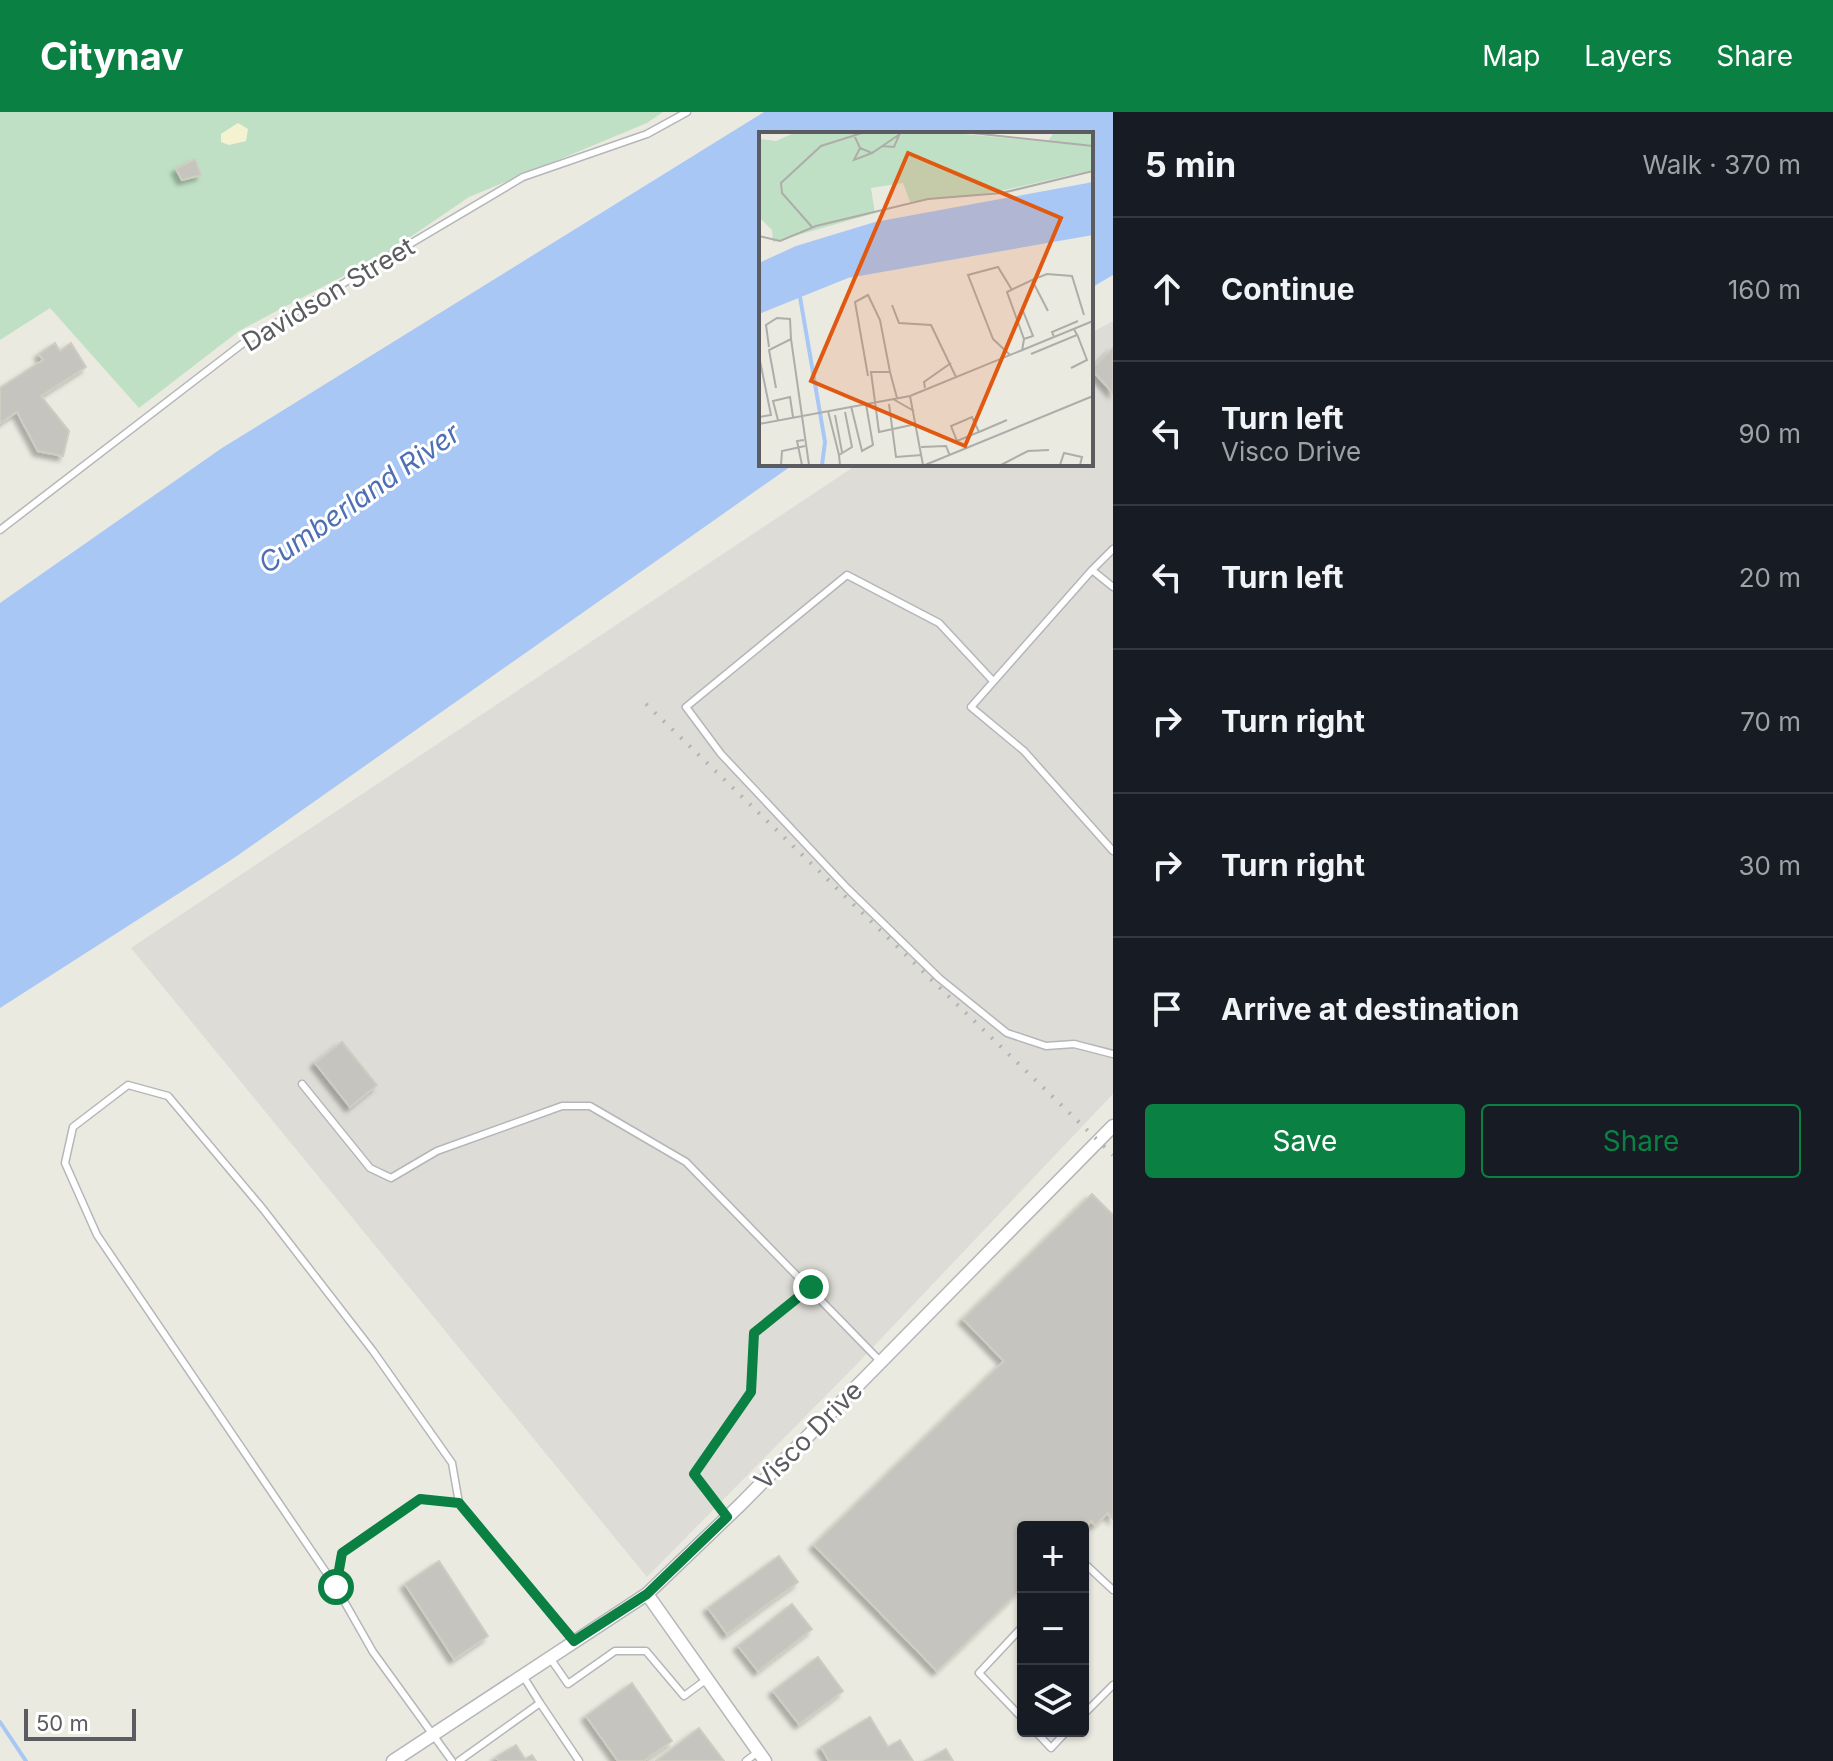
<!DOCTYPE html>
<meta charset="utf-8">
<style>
:root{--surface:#171b24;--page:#20242c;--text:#f1f3f6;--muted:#9ea1a6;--line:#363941;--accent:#0b8043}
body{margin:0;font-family:Inter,sans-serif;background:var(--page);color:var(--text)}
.controls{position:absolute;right:24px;bottom:24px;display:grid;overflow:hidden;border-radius:8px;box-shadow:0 2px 6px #0004}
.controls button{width:72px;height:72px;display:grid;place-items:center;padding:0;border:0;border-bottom:2px solid var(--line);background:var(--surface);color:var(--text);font:40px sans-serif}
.scale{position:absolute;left:24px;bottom:20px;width:112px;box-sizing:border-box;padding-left:8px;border:4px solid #5a5c60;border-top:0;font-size:22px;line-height:28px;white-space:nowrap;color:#5a5c60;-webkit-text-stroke:6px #fff;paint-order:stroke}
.stop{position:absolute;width:24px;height:24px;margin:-18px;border:6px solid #0b8043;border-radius:50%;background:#fff}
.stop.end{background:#0b8043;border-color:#fff;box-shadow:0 2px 8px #0008}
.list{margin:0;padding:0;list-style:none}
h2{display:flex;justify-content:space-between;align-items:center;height:104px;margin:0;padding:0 32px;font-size:34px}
h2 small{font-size:26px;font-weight:400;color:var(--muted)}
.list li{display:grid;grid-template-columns:52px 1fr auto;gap:24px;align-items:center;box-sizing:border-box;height:144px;padding:0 32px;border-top:2px solid var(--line)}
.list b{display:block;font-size:30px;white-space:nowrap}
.list p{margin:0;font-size:26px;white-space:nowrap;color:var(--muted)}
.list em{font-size:26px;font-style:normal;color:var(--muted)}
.actions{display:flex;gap:16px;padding:24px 32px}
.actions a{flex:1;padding:18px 0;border:2px solid var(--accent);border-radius:8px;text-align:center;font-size:28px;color:var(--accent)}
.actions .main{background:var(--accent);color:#fff}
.icon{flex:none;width:44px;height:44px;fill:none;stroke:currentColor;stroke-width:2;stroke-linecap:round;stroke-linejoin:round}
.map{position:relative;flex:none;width:1113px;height:1649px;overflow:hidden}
header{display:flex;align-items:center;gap:48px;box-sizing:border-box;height:112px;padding:0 40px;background:var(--accent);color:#fff}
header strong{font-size:38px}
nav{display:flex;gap:44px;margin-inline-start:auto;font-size:28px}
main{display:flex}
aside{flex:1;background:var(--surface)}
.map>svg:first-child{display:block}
.industrial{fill:#dddcd6}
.green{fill:#c0e0c5}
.sand{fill:#f5f2d2}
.water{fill:#a8c7f5}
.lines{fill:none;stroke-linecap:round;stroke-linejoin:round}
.stream{stroke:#a8c7f5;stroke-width:4}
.building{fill:#c6c4be;stroke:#cfcdc1;stroke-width:2;filter:url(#shadow)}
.service-casing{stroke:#b4b6ba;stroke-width:9}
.minor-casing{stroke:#b4b6ba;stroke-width:15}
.service{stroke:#fff;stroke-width:6}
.minor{stroke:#fff;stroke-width:12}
.rail{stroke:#b2b3b3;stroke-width:4;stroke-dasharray:2 10;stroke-linecap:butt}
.route{stroke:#0b8043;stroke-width:10}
.labels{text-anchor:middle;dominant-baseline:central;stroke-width:6;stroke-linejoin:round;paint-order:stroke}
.street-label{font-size:26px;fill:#5a5c60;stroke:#fff}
.water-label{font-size:28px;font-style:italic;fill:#4e6fb4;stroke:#fff}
.inset-river{fill:none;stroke:#a8c7f5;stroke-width:4}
.inset-road{fill:none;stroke:#adada9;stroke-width:2}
.view{fill:#e15910;fill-opacity:0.15;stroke:#e15910;stroke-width:4}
.inset-edge{fill:none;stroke:#5a5c60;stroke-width:4}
</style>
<header>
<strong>Citynav</strong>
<nav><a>Map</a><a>Layers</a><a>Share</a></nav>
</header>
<main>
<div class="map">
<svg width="1113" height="1649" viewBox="0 0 1113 1649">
<defs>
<filter id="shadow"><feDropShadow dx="-4.5" dy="4.5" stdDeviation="2" flood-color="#0004"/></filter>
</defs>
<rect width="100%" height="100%" fill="#ebeae1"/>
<!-- industrial -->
<path class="industrial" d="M 1113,209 L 1113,982 L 857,1252 L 647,1465 L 131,836 L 858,352 L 1091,352 L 1091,221 Z"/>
<!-- green -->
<path class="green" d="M 0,0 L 663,0 L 647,11 L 469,85 L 387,141 L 239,219 L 139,296 L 50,196 L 0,228 Z"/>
<!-- sand -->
<path class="sand" d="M 238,11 L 248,17 L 246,29 L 229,33 L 221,30 L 221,22 Z"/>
<!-- water -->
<path class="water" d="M 764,0 L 1113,0 L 1113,163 L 1091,176 L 1091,22 L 761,22 L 761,352 L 794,352 L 234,746 L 0,896 L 0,491 L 222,336 Z"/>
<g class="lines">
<!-- stream -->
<path class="stream" d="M 0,1610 L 26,1649"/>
</g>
<!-- building -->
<path class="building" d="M 195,47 L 201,63 L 182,68 L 176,57 Z
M 55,231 L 60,239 L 71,231 L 86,255 L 41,284 L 69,319 L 63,344 L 38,339 L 17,300 L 0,311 L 0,276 L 43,248 L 39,242 Z
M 1113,236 L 1113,281 L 1091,257 Z
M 342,930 L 377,973 L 350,995 L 315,951 Z
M 1092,1082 L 1113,1103 L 1113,1407 L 1108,1401 L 1095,1413 L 1091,1409 L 1083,1417 L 1023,1415 L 1023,1475 L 937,1559 L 814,1433 L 1004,1249 L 963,1207 Z
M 779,1444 L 798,1470 L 727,1522 L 708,1496 Z
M 439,1449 L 488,1524 L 454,1547 L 405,1472 Z
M 792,1492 L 812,1517 L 758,1559 L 738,1534 Z
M 818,1545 L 843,1579 L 799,1612 L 773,1579 Z
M 632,1571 L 672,1629 L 643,1649 L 618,1649 L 586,1604 Z
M 870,1605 L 888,1635 L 900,1628 L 913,1649 L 829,1649 L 821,1635 Z
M 699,1616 L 724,1649 L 656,1649 Z
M 516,1633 L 525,1647 L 532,1643 L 536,1649 L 499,1649 L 496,1645 Z
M 946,1637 L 953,1649 L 925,1649 Z"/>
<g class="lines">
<!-- service casing -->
<g class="service-casing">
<path id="service" d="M 0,418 L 246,229 L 523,65 L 647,22 L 687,0
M 1092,458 L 1113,437
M 1113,475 L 1092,458 L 971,595 L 1024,639 L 1113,739
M 993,569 L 939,511 L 847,463 L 686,595 L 721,642 L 847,776 L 939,866 L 1007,921 L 1046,934 L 1074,932 L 1113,942
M 302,972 L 370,1056 L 391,1066 L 437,1039 L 562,994 L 590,994 L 686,1050 L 881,1250
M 726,1404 L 694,1362 L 751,1280 L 754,1221 L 811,1175
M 1083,1450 L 1113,1478
M 336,1475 L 97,1123 L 65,1051 L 73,1015 L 128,973 L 168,984 L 263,1097 L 373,1239 L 452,1351 L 459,1391
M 1023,1514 L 979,1561 L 1023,1607
M 550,1546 L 568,1572 L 615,1539 L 646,1539 L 684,1584 L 707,1567
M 540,1591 L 579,1649
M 1083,1603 L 1113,1573
M 1035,1619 L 1051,1636 L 1067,1619
M 452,1649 L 373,1540 L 336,1475 L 342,1441 L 420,1387 L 459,1391 L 574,1529
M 459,1649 L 540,1591 L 523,1564
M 746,1649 L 758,1640"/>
</g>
<!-- minor casing -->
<g class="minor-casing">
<path id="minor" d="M 647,1482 L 765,1649
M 393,1649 L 647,1482 L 741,1392 L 1113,1014"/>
</g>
<!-- service -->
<use href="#service" class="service"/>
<!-- minor -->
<use href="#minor" class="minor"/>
<!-- rail -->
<path class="rail" d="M 646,592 L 1113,1043"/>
</g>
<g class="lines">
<!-- route -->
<path class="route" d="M 336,1475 L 342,1441 L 420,1387 L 459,1391 L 574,1529 L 647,1482 L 727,1405 L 694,1362 L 751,1280 L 754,1221 L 811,1175"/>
</g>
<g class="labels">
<!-- street labels -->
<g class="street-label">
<text transform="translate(328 182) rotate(-31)">Davidson Street</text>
<text transform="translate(808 1323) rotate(-45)">Visco Drive</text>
</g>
<!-- water labels -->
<g class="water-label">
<text transform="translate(359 386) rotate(-35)">Cumberland River</text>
</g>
</g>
<!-- overview -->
<g transform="translate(759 20)">
<rect width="334" height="334" fill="#ebeae1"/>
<path d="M 35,1 L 195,1 L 289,10 L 294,1 L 334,1 L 334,38 L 237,60 L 151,70 L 144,51 L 112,56 L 116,81 L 14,110 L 13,98 L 0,85 L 0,7 L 17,9 Z" fill="#c0e0c5"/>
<path d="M 334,50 L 334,103 L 89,146 L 0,182 L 0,131 L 37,114 L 116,90 Z" fill="#a8c7f5"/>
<path class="inset-river" d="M 41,165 L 66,310 L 63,333"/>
<path class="inset-road" d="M 213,1 L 334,14M 95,3 L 101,16 L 113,21 L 141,2M 123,14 L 135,15 L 141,1M 101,16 L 95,28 L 113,21M 53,95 L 23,61 L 22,51 L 62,14 L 103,1M 0,104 L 21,109 L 57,94 L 169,67 L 243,61 L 334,39M 273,148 L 288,142 L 313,144 L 325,183M 133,173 L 140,191 L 172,193 L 197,245M 264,179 L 274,204 L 265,207M 295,205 L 293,200 L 319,189M 10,215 L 7,193 L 18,186 L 31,187 L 32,207M 263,219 L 265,207 L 248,160 L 273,148 L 289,179M 272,222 L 318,203 L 315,197M 251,223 L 234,207 L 209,143 L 239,135 L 253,158M 0,224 L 12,283 L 0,285M 312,236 L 328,228 L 318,202M 109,244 L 96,170 L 109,163 L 121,188 L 131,240M 17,256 L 10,218 L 32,207 L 50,333M 166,256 L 165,250 L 192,231M 151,264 L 164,333M 138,266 L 131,240 L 112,240 L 120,300 L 157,292M 134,267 L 155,279M 130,272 L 137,325 L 163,323M 92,274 L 103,319 L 114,313 L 107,272M 69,279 L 80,323M 76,283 L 83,320M 213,285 L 220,300 L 198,309 L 192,294 ZM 19,288 L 14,269 L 31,265 L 34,285M 0,292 L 151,264 L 334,189M 220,300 L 248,288M 162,315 L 187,314 L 191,324M 22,333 L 23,319 L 46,314M 43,333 L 38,309 L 45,308M 81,333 L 80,323 L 93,315 L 86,280M 166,333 L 334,264M 242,333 L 269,319 L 290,318M 301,333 L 305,321 L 323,325 L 321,333"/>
<path class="view" d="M 149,21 L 302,86 L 206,314 L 52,249 Z"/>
<rect width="334" height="334" class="inset-edge"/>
</g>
</svg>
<div class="controls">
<button>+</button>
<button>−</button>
<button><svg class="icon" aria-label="layers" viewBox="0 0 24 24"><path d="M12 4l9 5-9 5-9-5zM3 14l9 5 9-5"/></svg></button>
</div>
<div class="scale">50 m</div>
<div class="stop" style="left:336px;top:1475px"></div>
<div class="stop end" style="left:811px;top:1175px"></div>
</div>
<aside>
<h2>5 min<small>Walk · 370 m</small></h2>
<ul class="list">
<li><svg class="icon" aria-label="ahead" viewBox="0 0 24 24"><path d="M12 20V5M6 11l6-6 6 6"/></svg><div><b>Continue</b></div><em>160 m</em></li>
<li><svg class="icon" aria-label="left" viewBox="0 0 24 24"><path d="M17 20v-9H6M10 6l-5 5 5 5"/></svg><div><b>Turn left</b><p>Visco Drive</p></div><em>90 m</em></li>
<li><svg class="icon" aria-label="left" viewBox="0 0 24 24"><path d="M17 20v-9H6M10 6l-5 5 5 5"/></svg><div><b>Turn left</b></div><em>20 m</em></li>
<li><svg class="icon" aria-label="right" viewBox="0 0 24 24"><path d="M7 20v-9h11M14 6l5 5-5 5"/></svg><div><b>Turn right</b></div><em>70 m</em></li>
<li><svg class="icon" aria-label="right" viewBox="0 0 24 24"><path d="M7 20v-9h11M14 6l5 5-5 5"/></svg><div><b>Turn right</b></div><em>30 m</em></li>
<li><svg class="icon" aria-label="arrive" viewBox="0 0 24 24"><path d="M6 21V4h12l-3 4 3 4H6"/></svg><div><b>Arrive at destination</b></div></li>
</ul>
<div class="actions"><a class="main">Save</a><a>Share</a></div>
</aside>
</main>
